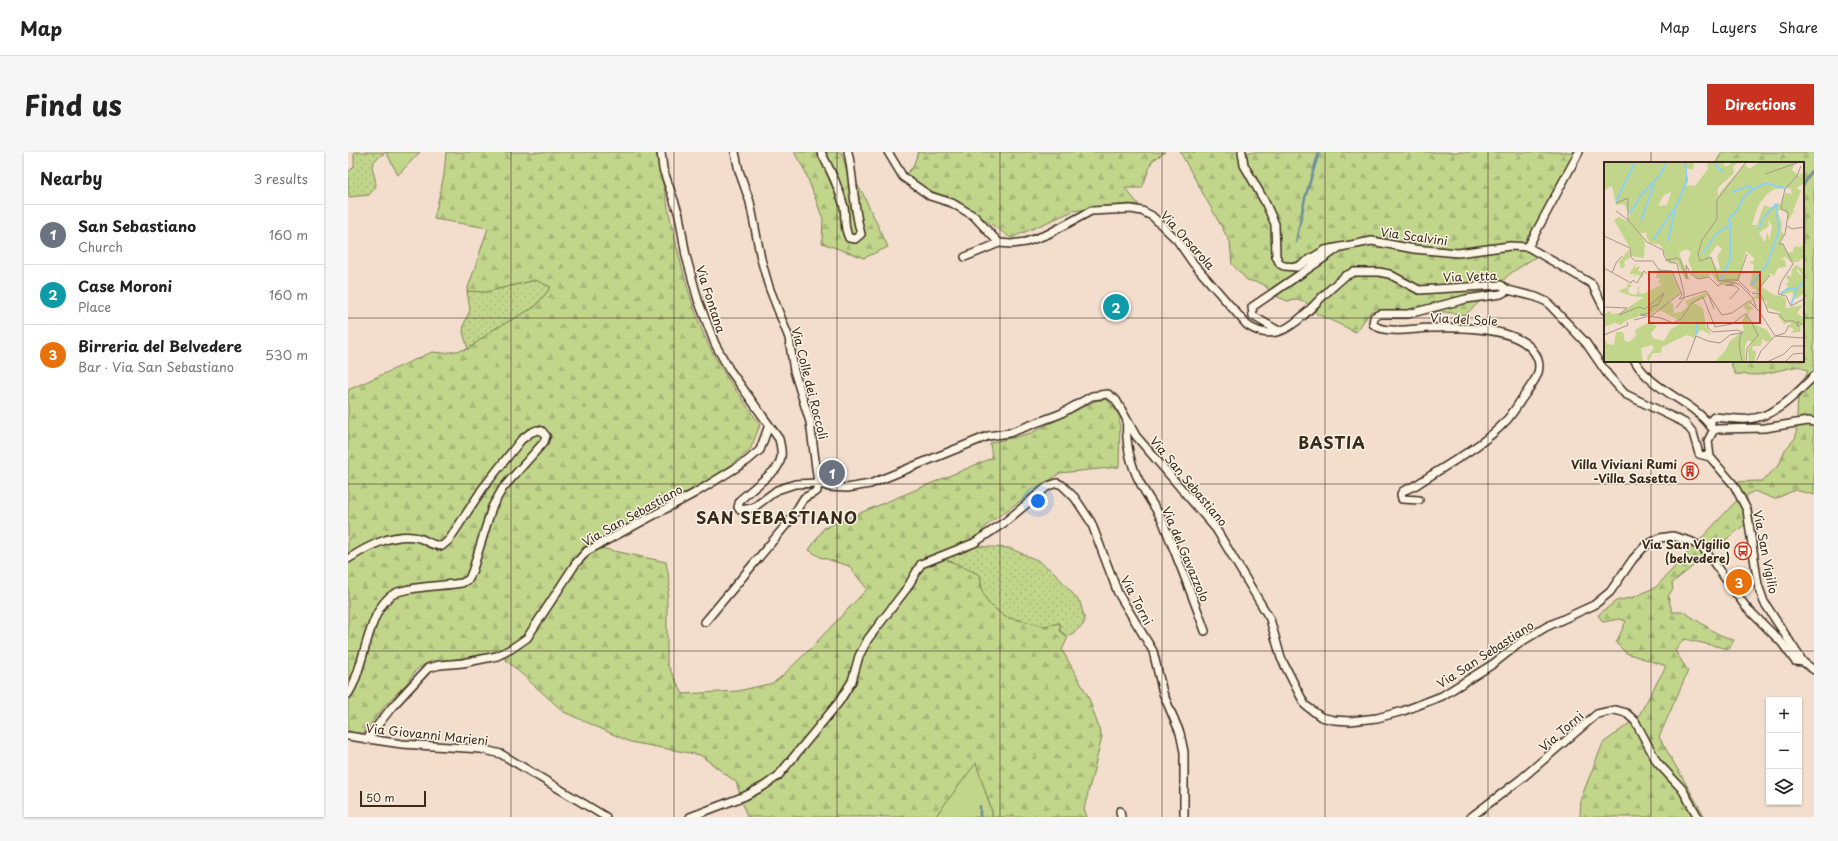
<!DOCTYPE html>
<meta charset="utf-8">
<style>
:root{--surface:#fff;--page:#f6f6f6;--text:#222;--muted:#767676;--line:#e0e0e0;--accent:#c8321e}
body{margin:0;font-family:"Playpen Sans",sans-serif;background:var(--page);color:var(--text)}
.controls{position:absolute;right:12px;bottom:12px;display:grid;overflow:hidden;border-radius:0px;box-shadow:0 1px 3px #0004}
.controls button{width:36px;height:36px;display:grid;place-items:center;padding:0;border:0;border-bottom:1px solid var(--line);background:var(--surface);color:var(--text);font:20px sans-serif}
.scale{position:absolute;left:12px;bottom:10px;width:66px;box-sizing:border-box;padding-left:4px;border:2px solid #3b2a1e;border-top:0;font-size:11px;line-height:14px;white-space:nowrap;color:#3b2a1e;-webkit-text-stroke:3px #fcf5e5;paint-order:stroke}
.you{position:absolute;left:690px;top:349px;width:14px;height:14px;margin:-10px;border:3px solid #fff;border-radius:50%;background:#1a73e8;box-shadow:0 0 0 6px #1a73e833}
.badge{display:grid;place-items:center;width:26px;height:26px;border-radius:50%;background:var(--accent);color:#fff;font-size:13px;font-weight:700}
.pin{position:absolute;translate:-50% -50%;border:2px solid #fff;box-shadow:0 1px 4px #0006}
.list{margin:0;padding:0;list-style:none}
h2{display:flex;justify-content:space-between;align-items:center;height:52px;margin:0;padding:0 16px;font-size:17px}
h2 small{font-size:13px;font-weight:400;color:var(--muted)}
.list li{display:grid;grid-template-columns:26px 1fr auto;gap:12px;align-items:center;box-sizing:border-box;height:60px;padding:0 16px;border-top:1px solid var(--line)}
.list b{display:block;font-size:15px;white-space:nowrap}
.list p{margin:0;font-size:13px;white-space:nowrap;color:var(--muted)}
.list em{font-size:13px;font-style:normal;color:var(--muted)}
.icon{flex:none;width:22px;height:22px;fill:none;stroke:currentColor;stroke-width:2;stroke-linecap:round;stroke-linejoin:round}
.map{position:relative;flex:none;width:1466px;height:665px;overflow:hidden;border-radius:0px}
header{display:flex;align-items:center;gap:24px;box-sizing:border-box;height:56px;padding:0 20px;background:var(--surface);border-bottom:1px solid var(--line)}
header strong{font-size:19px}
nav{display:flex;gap:22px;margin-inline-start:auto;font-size:14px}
.intro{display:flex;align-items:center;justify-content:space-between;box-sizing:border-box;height:96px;padding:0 24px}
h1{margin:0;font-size:28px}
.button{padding:10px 18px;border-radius:0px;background:var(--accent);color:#fff;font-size:14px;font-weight:700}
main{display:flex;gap:24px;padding:0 24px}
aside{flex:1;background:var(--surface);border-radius:0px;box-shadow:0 1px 3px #0004}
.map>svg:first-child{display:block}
.grass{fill:url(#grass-dots);stroke:#7e8054}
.forest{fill:url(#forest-firs);stroke:#7e8054}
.garden{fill:#c1d68b;stroke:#7e8054}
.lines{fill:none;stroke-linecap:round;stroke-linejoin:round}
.stream{stroke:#6d8e9c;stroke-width:2.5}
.street-casing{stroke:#3b2a1e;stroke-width:10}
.street{stroke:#fcf5e5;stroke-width:7}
.grid{fill:none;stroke:#3b2a1e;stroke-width:1;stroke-opacity:0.55}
.labels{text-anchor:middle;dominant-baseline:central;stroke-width:3;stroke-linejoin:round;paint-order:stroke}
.street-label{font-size:12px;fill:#3b2a1e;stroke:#fcf5e5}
.poi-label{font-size:12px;font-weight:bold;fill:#3b2a1e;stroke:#fcf5e5;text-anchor:end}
.district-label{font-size:16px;font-weight:bold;letter-spacing:1px;fill:#3b2a1e;stroke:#fcf5e5}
.inset-river{fill:none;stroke:#8fd0f0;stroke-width:2}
.inset-road{fill:none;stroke:#a99688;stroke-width:1}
.view{fill:#c8321e;fill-opacity:0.15;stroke:#c8321e;stroke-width:2}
.inset-edge{fill:none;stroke:#3b2a1e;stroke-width:2}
</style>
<header>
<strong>Map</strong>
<nav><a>Map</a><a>Layers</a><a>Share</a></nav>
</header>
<div class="intro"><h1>Find us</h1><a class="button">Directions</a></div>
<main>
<aside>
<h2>Nearby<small>3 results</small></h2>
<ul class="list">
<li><span class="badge" style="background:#6b7280">1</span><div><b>San Sebastiano</b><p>Church</p></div><em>160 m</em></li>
<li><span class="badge" style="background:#0f9aa8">2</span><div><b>Case Moroni</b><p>Place</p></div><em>160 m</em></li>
<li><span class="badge" style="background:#e8710a">3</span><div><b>Birreria del Belvedere</b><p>Bar · Via San Sebastiano</p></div><em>530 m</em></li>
</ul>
</aside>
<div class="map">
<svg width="1466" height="665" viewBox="0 0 1466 665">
<defs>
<pattern id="grass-dots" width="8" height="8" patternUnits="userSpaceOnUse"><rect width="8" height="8" fill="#c1d68b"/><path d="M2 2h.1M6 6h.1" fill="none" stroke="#a7b878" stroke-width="1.8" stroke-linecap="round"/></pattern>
<pattern id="forest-firs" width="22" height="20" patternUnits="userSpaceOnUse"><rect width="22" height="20" fill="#c1d68b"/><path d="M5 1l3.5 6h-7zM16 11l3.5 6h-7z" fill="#a7b878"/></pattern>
</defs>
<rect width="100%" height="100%" fill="#f3dece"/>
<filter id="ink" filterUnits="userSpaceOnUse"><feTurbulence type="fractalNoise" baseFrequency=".025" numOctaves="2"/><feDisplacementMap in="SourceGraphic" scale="8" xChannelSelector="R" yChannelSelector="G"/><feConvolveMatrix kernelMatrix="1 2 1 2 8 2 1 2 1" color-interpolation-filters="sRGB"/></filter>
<g filter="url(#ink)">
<!-- grass -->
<path class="grass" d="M 6,0 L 38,0 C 17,14 26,13 28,34 L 21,43 L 0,45 L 0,21 L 6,14 Z
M 188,128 L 203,135 L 187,155 L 145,178 L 120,197 L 115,180 L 116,172 L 122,158 L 119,139 L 138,140 Z
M 623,394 L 661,396 L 689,408 L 706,420 L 732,450 L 737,468 L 735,473 L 720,485 L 712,479 L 712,471 L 697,474 L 657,465 L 640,452 L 634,439 L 632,423 L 593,406 Z"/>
<!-- forest -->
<path class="forest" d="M 98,0 L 308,0 C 322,61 332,124 356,183 C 368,213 394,246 412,273 L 402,298 L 379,316 L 336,344 L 238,393 L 318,410 L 322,432 L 319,446 L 319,512 L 335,542 L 390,539 L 425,531 L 433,525 L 462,497 L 519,437 L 501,414 L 472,405 L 461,398 L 476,376 L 644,306 L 642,291 L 683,281 L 747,249 L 758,247 L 765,254 L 772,265 L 771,315 L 712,321 L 641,371 L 626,388 L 594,406 L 609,412 L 632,423 L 634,439 L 640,451 L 657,465 L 697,474 L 712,471 L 712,479 L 720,485 L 714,498 L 740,544 L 754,585 L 736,657 L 739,665 L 644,665 L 644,660 L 628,612 L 587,665 L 399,665 L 388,630 L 352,603 L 282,590 L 216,560 L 149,500 L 111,507 L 84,509 L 77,512 L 68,518 L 59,531 L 40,550 L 14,583 L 0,579 L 0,238 L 84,200 L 96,201 L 120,197 L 145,178 L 187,155 L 203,135 L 187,128 L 138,140 L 119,139 L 140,76 L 86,67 L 96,23 Z
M 446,0 L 493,0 L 498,15 L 515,42 L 540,95 L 516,106 L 474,91 L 475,67 L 457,19 Z
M 570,0 L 817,0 L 804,9 L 794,36 L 777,36 L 791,53 L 781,52 L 725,59 L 663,86 L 610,49 L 559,30 L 557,23 L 565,15 Z
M 832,0 L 1229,0 L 1187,80 L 1180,83 L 1176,91 L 1192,102 L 1163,121 L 1117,163 L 1097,160 L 1035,162 L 1023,159 L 1008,180 L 969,162 L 959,151 L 949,148 L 940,149 L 927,144 L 915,132 L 899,128 L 884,112 L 882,90 Z
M 1374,0 L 1466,0 L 1466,343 L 1447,338 L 1427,347 L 1406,339 L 1398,344 L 1405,366 L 1324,431 L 1325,437 L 1320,444 L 1324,460 L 1336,460 L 1370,482 L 1386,488 L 1381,497 L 1336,487 L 1327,499 L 1340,519 L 1311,585 L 1357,665 L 1232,665 L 1233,646 L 1255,591 L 1290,565 L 1318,514 L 1278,501 L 1268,491 L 1278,469 L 1271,467 L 1255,470 L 1250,463 L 1268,449 L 1286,445 L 1308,435 L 1391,346 L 1380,330 L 1414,329 L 1431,313 L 1437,298 L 1448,285 L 1450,242 L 1460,219 L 1451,214 L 1410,223 L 1387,222 L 1382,209 L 1455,209 L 1455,11 L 1368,11 Z"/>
<!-- garden -->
<path class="garden" d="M 38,0 L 72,0 L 50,23 Z
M 628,611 L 644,660 L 644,665 L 587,665 Z"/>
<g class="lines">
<!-- stream -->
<path class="stream" d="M 1455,34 L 1466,15
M 948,90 L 957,46 L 971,0
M 632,665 L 632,654"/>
<!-- street casing -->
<g class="street-casing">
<path id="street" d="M 313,0 L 315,17 L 331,63 L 338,104 L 350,148 L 367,192 L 381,217 L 431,287 C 434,299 435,307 428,317 L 392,348 L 390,355 L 392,358 L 405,356 L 429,338 L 447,332 L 470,331 L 481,335 L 499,336 L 522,332 L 640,284 L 661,281 L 712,262 L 744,244 L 760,242 L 768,248 L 788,284 L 868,377 L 922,467 L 933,506 L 957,553 L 973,565 L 986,568 L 1002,569 L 1029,566 L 1055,559 L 1094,544 L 1145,512 L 1173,490 L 1198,475 L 1246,453 L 1262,440 L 1285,407 L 1297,394 L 1312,386 L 1325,384 L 1342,389 L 1355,396 L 1398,455 L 1434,491 L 1447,509 L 1455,510
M 473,0 C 482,18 491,35 496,55 C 498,66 495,75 501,86 L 507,87 L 513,82 C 505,55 506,27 500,0
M 540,0 L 555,25 L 582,44 L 604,51 L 626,64 L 651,91 L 663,92 L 678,90 L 700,82 L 743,59 L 783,57 L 794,59 L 804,64 L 829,88 L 845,111 L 899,173 C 930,195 953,166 974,145 C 981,138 989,131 997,124 L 1006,120 L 1031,120 L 1041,122 L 1071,138 L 1153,133 L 1160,138 L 1188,145 L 1199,150 L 1238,191 L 1260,223 L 1277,242 L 1337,271 L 1345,281 L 1351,302 L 1362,305
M 894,0 L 896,13 L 917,50 L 927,72 L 928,104 L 932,112 L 936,114 L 949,115 L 977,98 L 1024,89 L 1066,97 L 1110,101 L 1162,94 L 1180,95 L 1244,132 L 1257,158
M 1180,95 L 1231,0
M 617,105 L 651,91
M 931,179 L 905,164 L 904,155 L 992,95
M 1287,209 C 1305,240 1344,248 1363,275
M 779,268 C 777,293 783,316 796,338 C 802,349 810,359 815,370 C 829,406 844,442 857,479
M 1363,274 L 1363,268 L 1366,265 C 1377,266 1389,268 1400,267 C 1428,265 1448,242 1466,224
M 1365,279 L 1360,289 L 1362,305 L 1386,333 L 1399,358 L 1410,433 L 1416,450 L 1455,510 L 1466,518
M 1365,279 L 1369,277 L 1417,276 L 1460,269 L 1466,270
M 1071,348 L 1054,347 L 1053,342 L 1055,339 L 1068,333 C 1095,315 1136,293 1157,270 C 1165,262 1171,250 1178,241 C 1185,230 1194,221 1190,208 C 1179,174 1114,175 1084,176 C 1069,176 1035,183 1025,172 L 1026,165 L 1032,162 L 1060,162 L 1118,147 L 1153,142 L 1160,138
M 0,407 C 20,394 46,380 71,386 C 80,389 84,394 94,394 L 101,388 L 135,336 L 173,288 L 182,281 L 189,278 L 194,279 L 198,284 L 196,290 L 155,336 L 144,355 L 125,417 L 121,427 L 114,431 C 94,434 72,434 53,439 C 19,447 18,516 0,542
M 357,470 L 443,367 L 456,346 L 469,339 L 470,331 L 462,270 L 446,219 L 441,186 L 421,135 L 413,107 L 402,50 L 391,19 L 387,0
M 0,584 L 54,592 L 133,597 L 153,602 L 258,665
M 18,588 L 44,555 L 80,516 L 92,513 L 115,511 L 149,504 L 163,497 L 179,486 L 228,411 L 239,399 L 347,341 L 399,309 L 412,298 L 421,273
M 772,659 L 773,665
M 342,665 L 397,644 L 416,634 L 430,624 L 491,550 L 504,529 L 511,504 L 520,487 L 559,436 L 573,412 L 626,391 L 657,370 L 700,334 L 709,331 L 714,333 L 727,346 L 743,370 L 770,441 L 805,499 L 815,541 L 832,581 L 836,600 L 836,665
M 1123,665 L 1173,627 L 1249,562 L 1267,558 L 1278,561 L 1287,569 L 1309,610 L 1334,637 L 1350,665"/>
</g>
<!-- street -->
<use href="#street" class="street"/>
</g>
</g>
<!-- grid -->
<path class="grid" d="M 163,0 L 163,665M 326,0 L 326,665M 489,0 L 489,665M 652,0 L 652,665M 814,0 L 814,665M 977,0 L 977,665M 1140,0 L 1140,665M 1303,0 L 1303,11M 0,166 L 1257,166M 1455,166 L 1466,166M 1303,209 L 1303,665M 0,332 L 1466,332M 0,499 L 1466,499"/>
<!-- icons -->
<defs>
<g id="building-ring" transform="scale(0.9)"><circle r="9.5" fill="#fcf5e5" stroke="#c8321e" stroke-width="1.5"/><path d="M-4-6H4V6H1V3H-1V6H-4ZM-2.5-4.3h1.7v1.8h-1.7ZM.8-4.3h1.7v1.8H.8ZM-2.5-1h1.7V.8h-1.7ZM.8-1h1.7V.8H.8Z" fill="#c8321e"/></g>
<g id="bus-ring" transform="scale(0.9)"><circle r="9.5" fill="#fcf5e5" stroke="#c8321e" stroke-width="1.5"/><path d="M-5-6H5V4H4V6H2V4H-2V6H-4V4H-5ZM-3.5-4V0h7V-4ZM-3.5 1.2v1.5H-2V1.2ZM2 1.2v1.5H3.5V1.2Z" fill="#c8321e"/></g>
</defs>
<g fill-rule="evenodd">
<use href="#building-ring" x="1342" y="319"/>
<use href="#bus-ring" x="1395" y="399"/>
</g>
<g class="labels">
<!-- street labels -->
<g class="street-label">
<text transform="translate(1066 84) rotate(8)">Via Scalvini</text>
<text transform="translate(840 88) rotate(48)">Via Orsarola</text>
<text transform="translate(1122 124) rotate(-2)">Via Vetta</text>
<text transform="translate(363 147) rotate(72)">Via Fontana</text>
<text transform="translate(1116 167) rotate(3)">Via del Sole</text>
<text transform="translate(462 231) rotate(76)">Via Colle dei Roccoli</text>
<text transform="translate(841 329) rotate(50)">Via San Sebastiano</text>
<text transform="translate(284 363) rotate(-29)">Via San Sebastiano</text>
<text transform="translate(1418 400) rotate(79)">Via San Vigilio</text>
<text transform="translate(838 402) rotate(67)">Via del Gavazzolo</text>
<text transform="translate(789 448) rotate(62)">Via Torni</text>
<text transform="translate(1137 502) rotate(-33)">Via San Sebastiano</text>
<text transform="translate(1213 579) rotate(-41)">Via Torni</text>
<text transform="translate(79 582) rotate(6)">Via Giovanni Marieni</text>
</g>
<!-- poi labels -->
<g class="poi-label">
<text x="1329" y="312">Villa Viviani Rumi<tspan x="1329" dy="14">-Villa Sasetta</tspan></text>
<text x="1382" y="392">Via San Vigilio<tspan x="1382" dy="14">(belvedere)</tspan></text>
</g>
<!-- district labels -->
<g class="district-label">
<text x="984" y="290">BASTIA</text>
<text x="429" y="365">SAN SEBASTIANO</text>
</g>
</g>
<!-- overview -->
<g transform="translate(1256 10)">
<rect width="200" height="200" fill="#f3dece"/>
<path d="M 156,0 L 191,0 L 188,8 L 197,15 L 181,26 L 160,18 L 150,23 L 142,20 L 128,22 L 118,28 L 141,2 L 145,7 ZM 25,87 L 26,96 L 20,99 L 21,104 L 17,107 L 15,100 ZM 192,103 L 200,107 L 199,114 L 194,107 L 192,109 L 197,114 L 195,117 L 187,115 L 188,107 Z" fill="#c1d68b"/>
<path d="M 0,0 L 90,0 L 89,8 L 80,6 L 84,16 L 80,24 L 89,23 L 90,25 L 104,7 L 103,0 L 121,0 L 120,4 L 124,4 L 128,0 L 134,0 L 129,5 L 130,11 L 114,26 L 114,34 L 118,28 L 128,22 L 143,20 L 150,22 L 161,17 L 162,19 L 181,26 L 197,15 L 195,11 L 199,12 L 200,21 L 193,26 L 197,29 L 189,49 L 194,52 L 189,50 L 184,59 L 184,52 L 179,48 L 175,48 L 174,51 L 178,62 L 177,70 L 181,72 L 175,82 L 178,81 L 184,91 L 189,90 L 190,84 L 195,85 L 200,83 L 200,95 L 194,100 L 187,100 L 179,93 L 181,95 L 177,97 L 181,98 L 182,105 L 174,106 L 170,114 L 166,111 L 158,125 L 170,133 L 178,134 L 182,137 L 182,146 L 199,143 L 193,151 L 200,156 L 200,163 L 197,163 L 196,170 L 187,171 L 190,167 L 185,165 L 187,160 L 180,162 L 174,154 L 176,150 L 161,145 L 164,140 L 151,136 L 145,143 L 150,147 L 145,148 L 144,155 L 148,161 L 163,168 L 169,177 L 163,180 L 158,177 L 157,184 L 149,184 L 148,188 L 152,189 L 151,200 L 145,200 L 144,188 L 148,180 L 144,178 L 141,184 L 141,200 L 110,200 L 121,189 L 126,179 L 140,168 L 138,159 L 144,149 L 139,145 L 154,132 L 154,127 L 150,127 L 146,122 L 150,103 L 145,100 L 150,99 L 150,96 L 142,89 L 135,118 L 129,123 L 121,124 L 113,120 L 107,110 L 105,114 L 95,117 L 87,112 L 88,108 L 84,98 L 87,90 L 82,87 L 75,91 L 86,118 L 81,117 L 73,100 L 65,102 L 57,83 L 46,81 L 42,74 L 43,68 L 41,71 L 36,71 L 41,80 L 40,96 L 27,94 L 26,86 L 10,58 L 15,55 L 22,59 L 26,54 L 20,42 L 12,43 L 8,24 L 0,28 ZM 183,26 L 187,27 L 188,32 L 181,31 L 177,43 L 173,41 L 169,46 L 160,43 L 153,63 L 148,63 L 154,44 L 163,32 L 171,27 ZM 67,30 L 63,43 L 54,44 L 60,33 ZM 164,58 L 168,64 L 166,75 L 165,78 L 164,72 L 163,71 L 161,80 L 155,71 L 165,64 ZM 113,83 L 118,87 L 113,94 L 116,106 L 114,108 L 105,94 ZM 33,100 L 31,106 L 36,104 L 34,109 L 39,110 L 38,113 L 41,116 L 32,112 L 30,116 L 30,112 L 25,112 ZM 192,107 L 196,113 L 200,113 L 200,131 L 192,137 L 188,130 L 176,133 L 184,126 L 182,121 L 186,120 L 182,115 L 183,113 L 195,117 ZM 53,108 L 68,110 L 76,131 L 64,140 L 69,141 L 70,151 L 77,150 L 84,144 L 81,139 L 103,130 L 103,134 L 90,141 L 99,146 L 102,165 L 108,173 L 97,168 L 92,173 L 92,157 L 83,173 L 58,185 L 57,191 L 49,191 L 44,200 L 43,195 L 50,186 L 48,183 L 37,186 L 39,200 L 0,200 L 0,180 L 2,178 L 3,182 L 10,183 L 12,170 L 19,170 L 21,179 L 25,180 L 32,174 L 31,168 L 45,160 L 53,164 L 47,171 L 49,176 L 60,179 L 66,168 L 76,162 L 74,158 L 56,148 L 51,149 L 46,154 L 36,152 L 36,154 L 21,159 L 17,163 L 11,161 L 0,165 L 0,153 L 5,149 L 8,152 L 16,151 L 40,135 L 27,134 L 14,129 L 22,126 L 22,128 L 24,121 L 28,124 L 24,126 L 25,131 L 30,133 L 33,132 L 34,125 L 37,126 L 34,127 L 35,131 L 39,132 L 59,122 L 54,121 L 56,116 L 52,116 Z" fill="#c1d68b" fill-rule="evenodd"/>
<path d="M 92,157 L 93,167 L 91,176 L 83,173 Z" fill="#c1d68b"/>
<path class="inset-river" d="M 112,0 L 112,4 L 120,10M 128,30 L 145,24 L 150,27 L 162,21 L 181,26M 12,39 L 31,0M 26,51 L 38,32 L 57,12 L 62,0M 37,59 L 50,22M 155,67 L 159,56 L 172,42M 49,78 L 70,47M 64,79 L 72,44 L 83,19 L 81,0M 99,91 L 112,72 L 127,62 L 124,58 L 134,47 L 139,36 L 149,27M 117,117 L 126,98 L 126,63M 147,124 L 163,102 L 175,69 L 172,42M 176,132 L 183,127 L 193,126M 187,143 L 193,126 L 200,120M 92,173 L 93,160"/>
<path class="inset-road" d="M 197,4 L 193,14 L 181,27 L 177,44 L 178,48 L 183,49 L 184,53 L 181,72 L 175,82 L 179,82 L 189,102 L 177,120 L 174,132 L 182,134 L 187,144 L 200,137M 161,12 L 193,1M 12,41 L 24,36 L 24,58M 12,49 L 24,58 L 43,80 L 59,88 L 60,94M 183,64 L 188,67 L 200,65M 0,74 L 26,86 L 27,95 L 31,99 L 49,99 L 55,108 L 68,109 L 78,133 L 75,137 L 102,129 L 118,153 L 128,151 L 145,139 L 155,149M 60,94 L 63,98 L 73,96 L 76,98 L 83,117 L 82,103 L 87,112 L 94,117 L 105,115 L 114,124 L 121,119 L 135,122 L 149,136 L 152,145M 61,98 L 73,102 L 80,131 L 80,136 L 72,146M 0,106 L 27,121 L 29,118 L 33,121 L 40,109 L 43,112M 8,111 L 12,101 L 18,94M 120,118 L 115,119 L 107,95 L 96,99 L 94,92 L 98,78 L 113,57 L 113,38 L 142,0M 120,118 L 134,118 L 146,130M 134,118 L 143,92M 152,130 L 166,113M 148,131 L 157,132 L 164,150 L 175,152 L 181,159 L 190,159 L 195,165 L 193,159 L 200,164M 104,132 L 110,147M 126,137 L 135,127 L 132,124 L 122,123 L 129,122M 0,145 L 23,146 L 15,153 L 35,145 L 41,147 L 60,131 L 54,143 L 48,144 L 45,151 L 36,153 L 57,156 L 69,161 L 77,157 L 88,141 L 99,135 L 111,165 L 128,162 L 141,152 L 146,158 L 154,173 L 143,186 L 142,200M 155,149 L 171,174M 46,155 L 77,131M 30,158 L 42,155M 103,160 L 104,166 L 109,170 L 134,168 L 139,171M 0,173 L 24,163 L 23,160M 171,174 L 200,176M 172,174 L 181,171 L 185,163M 153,198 L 157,189 L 171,174M 82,200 L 92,174 L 104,179 L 116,181 L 126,173 L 137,171 L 135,182 L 138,200M 163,200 L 180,192 L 188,184 L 200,184M 181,200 L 189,192 L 200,191"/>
<path class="view" d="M 45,110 L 156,110 L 156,161 L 45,161 Z"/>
<rect width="200" height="200" class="inset-edge"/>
</g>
</svg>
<div class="controls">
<button>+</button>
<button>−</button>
<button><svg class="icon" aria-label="layers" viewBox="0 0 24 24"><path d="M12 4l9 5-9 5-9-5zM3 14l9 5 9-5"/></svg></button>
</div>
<div class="scale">50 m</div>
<div class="you"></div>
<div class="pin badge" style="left:484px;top:321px;background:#6b7280">1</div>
<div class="pin badge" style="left:768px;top:155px;background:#0f9aa8">2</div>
<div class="pin badge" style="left:1391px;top:430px;background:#e8710a">3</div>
</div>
</main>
